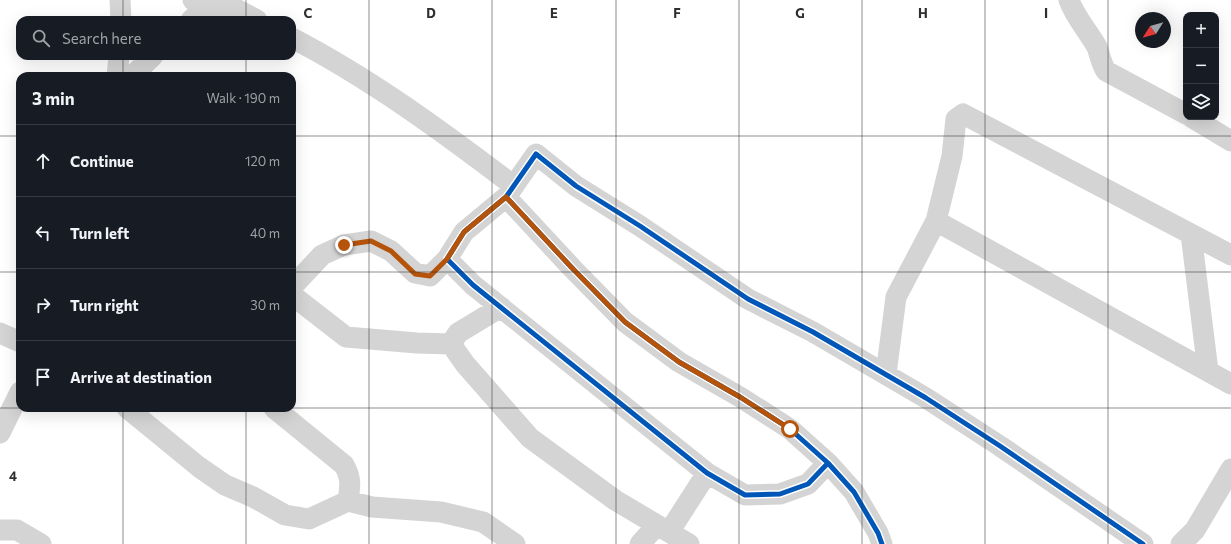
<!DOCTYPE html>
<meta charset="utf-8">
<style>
:root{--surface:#171b24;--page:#242831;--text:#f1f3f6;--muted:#9ea1a6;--line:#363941}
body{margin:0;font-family:Commissioner,sans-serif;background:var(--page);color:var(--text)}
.controls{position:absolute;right:12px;top:12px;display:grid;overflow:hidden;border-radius:8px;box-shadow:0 4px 16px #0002}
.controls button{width:36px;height:36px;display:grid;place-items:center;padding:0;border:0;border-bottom:1px solid var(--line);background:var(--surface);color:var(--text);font:20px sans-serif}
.compass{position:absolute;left:1135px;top:12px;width:36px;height:36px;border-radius:50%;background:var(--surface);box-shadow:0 4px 16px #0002;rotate:233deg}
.stop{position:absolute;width:12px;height:12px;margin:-9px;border:3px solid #b45309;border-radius:50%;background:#fff}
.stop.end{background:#b45309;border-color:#fff;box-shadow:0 1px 4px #0008}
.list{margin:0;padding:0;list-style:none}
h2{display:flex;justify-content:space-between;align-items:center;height:52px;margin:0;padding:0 16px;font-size:17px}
h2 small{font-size:13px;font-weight:400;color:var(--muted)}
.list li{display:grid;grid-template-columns:26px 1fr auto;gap:12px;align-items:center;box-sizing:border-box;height:72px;padding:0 16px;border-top:1px solid var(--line)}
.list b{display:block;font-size:15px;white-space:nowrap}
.list em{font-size:13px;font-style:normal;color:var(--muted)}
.icon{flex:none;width:22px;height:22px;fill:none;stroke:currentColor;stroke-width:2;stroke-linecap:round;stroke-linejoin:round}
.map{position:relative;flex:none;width:1231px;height:544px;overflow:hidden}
.search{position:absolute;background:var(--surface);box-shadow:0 4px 16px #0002;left:16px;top:16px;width:280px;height:44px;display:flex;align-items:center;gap:10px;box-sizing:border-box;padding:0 14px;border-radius:12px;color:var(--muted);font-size:15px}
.panel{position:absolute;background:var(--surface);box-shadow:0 4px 16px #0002;left:16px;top:72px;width:280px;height:340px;border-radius:12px}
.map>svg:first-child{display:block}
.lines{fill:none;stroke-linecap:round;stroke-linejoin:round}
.minor{stroke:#d4d4d4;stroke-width:21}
.cycleway-casing{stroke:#fff;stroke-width:8}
.cycleway{stroke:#0057b8;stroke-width:5}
.route{stroke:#b45309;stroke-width:5}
.grid{fill:none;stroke:#2f2f2f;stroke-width:1;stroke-opacity:0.55}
.grid-label{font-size:13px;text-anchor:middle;font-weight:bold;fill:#2f2f2f;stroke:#fff;stroke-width:4;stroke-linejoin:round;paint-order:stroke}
</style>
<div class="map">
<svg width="1231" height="544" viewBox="0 0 1231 544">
<rect width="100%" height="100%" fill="#fff"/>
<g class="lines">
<!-- minor -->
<path class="minor" d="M 120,0 L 121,20
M 193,0 L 208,5 L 236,9 L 257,20
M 1069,0 C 1075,17 1088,31 1097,47 C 1100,55 1101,63 1106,71 L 1186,114
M 191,20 L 208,5
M 292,38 C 371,79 443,132 514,186
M 117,76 L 119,56
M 132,76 L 153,56
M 1191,117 L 1231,141
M 506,197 L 536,154 L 576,186 L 640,226 L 748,299 L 813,332 L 926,398 L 1000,446 L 1143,544
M 936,221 L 1231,384
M 1191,234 L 1208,371
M 292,287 L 322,255 L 344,245 L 371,241 L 391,251 L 415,273 L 430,276 L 447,259
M 292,295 L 346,337 L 417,343 L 451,344
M 501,307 L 458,333 L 451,344 L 465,364 L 530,438 L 615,500 L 689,544
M 0,333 L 20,342
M 886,374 L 896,297 L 936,221 L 952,156 L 956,119 L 963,114 L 1231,255
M 127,408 L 199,467 L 225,485 L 253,497 L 285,515 L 309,519 L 348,501 L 372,507 L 441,512 L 483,522 L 515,544
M 274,408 L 344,465 C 352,479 350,486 348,501
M 0,433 L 20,392
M 828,463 L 808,484 L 780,494 L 745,495 L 707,473 L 473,285 L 447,259 L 464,232 L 506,197 L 573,269 L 625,322 L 679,362 L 740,397 L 790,429 L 828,463 L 854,492 L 878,533 L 882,544
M 0,530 L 17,530 L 41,544
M 669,532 L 707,473
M 640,544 L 657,525
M 1181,544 L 1195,530 L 1231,469"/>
<!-- cycleway casing -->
<g class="cycleway-casing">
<path id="cycleway" d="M 506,197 L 536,154 L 576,186 L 640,226 L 748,299 L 813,332 L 926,398 L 1000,446 L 1143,544
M 828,463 L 808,484 L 780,494 L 745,495 L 707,473 L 473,285 L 447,259 L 464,232 L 506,197 L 573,269 L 625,322 L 679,362 L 740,397 L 790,429 L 828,463 L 854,492 L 878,533 L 882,544"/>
</g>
<!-- cycleway -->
<use href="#cycleway" class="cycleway"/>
</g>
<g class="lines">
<!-- route -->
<path class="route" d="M 344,245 L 371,241 L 391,251 L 415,274 L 430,276 L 447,259 L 464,232 L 506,197 L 573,269 L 625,322 L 679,362 L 740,397 L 790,429"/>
</g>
<!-- grid -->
<path class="grid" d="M 123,0 L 123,20M 246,0 L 246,20M 369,0 L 369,544M 492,0 L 492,544M 616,0 L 616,544M 739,0 L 739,544M 862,0 L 862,544M 985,0 L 985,544M 1108,0 L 1108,544M 123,56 L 123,76M 246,56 L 246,76M 0,136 L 20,136M 292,136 L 1231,136M 0,272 L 20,272M 292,272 L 1231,272M 0,408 L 20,408M 20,408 L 292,408M 123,408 L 123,544M 246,408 L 246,544M 292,408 L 1231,408"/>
<g class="grid-label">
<text x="308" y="18">C</text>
<text x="431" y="18">D</text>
<text x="554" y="18">E</text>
<text x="677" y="18">F</text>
<text x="800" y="18">G</text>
<text x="923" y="18">H</text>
<text x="1046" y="18">I</text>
<text x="13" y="481">4</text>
</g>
</svg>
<div class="controls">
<button>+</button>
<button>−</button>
<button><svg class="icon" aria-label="layers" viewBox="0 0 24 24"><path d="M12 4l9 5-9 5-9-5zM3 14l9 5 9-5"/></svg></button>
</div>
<svg class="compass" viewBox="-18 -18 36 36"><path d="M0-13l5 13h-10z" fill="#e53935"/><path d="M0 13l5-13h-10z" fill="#9ea1a6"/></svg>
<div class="stop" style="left:790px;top:429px"></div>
<div class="stop end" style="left:344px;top:245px"></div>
<div class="search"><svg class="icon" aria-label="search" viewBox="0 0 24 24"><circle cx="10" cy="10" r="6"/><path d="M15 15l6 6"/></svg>Search here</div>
<section class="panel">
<h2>3 min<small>Walk · 190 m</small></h2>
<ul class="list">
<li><svg class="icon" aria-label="ahead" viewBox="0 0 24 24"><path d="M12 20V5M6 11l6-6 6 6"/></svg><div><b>Continue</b></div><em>120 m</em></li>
<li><svg class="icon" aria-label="left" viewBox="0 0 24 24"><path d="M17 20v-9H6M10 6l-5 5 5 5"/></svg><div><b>Turn left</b></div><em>40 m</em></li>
<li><svg class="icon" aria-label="right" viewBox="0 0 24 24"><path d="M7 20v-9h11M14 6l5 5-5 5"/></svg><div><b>Turn right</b></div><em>30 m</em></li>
<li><svg class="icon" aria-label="arrive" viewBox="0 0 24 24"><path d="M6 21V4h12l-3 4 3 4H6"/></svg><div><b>Arrive at destination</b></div></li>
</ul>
</section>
</div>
